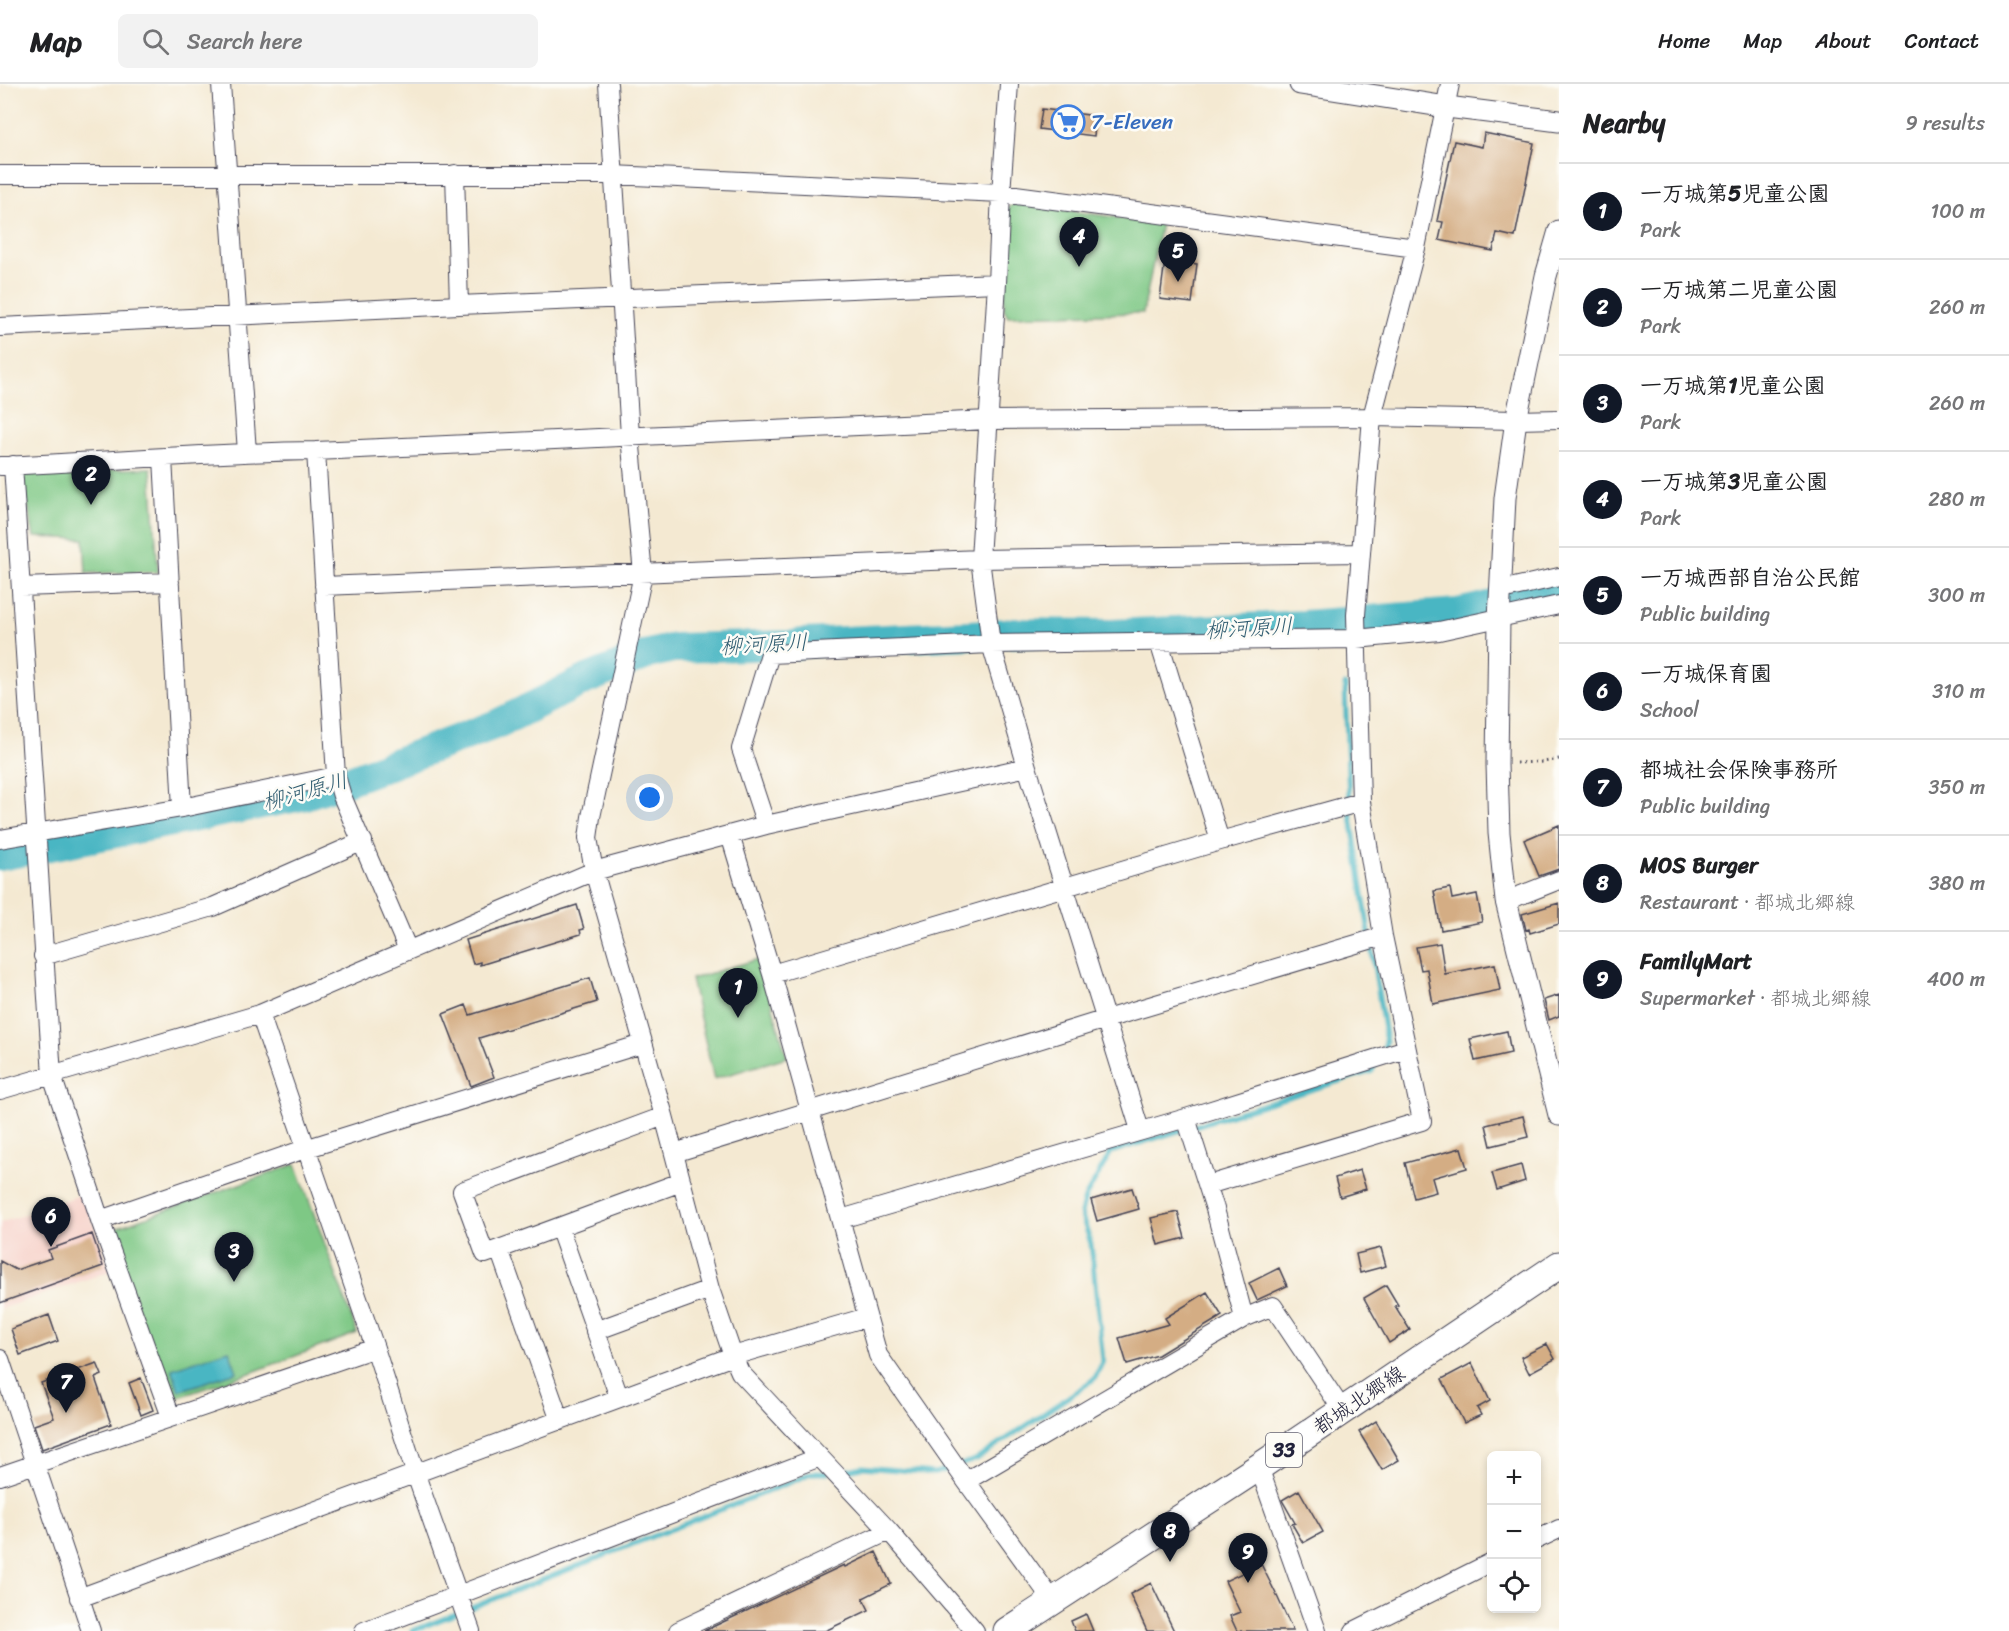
<!DOCTYPE html>
<meta charset="utf-8">
<style>
:root{--surface:#fff;--page:#f2f2f2;--text:#202124;--muted:#757577;--line:#e0e0e0;--accent:#111827}
body{margin:0;font-family:Sriracha,"Klee One",sans-serif;background:var(--page);color:var(--text)}
.controls{position:absolute;right:18px;bottom:18px;display:grid;overflow:hidden;border-radius:9px;box-shadow:0 3px 9px #0003}
.controls button{width:54px;height:54px;display:grid;place-items:center;padding:0;border:0;border-bottom:2px solid var(--line);background:var(--surface);color:var(--text);font:30px sans-serif}
.you{position:absolute;left:650px;top:714px;width:21px;height:21px;margin:-15px;border:4px solid #fff;border-radius:50%;background:#1a73e8;box-shadow:0 0 0 9px #1a73e833}
.badge{display:grid;place-items:center;width:39px;height:39px;border-radius:50%;background:var(--accent);color:#fff;font-size:20px;font-weight:700}
.pin{position:absolute;translate:-50% -50px;filter:drop-shadow(0 2px 3px #0008)}
.pin::after{content:'';position:absolute;top:32px;width:21px;height:18px;background:inherit;clip-path:polygon(0 0,100% 0,50% 100%)}
.list{margin:0;padding:0;list-style:none}
h2{display:flex;justify-content:space-between;align-items:center;height:78px;margin:0;padding:0 24px;font-size:26px}
h2 small{font-size:20px;font-weight:400;color:var(--muted)}
.list li{display:grid;grid-template-columns:39px 1fr auto;gap:18px;align-items:center;box-sizing:border-box;height:96px;padding:0 24px;border-top:2px solid var(--line)}
.list b{display:block;font-size:22px;white-space:nowrap}
.list p{margin:0;font-size:20px;white-space:nowrap;color:var(--muted)}
.list em{font-size:20px;font-style:normal;color:var(--muted)}
.icon{flex:none;width:33px;height:33px;fill:none;stroke:currentColor;stroke-width:2;stroke-linecap:round;stroke-linejoin:round}
.map{position:relative;flex:none;width:1559px;height:1547px;overflow:hidden}
header{display:flex;align-items:center;gap:36px;box-sizing:border-box;height:84px;padding:0 30px;background:var(--surface);border-bottom:2px solid var(--line)}
header strong{font-size:28px}
nav{display:flex;gap:33px;margin-inline-start:auto;font-size:21px}
.search{width:420px;height:54px;background:var(--page);display:flex;align-items:center;gap:15px;box-sizing:border-box;padding:0 21px;border-radius:9px;color:var(--muted);font-size:22px}
main{display:flex}
aside{flex:1;background:var(--surface)}
.map>svg:first-child{display:block}
.built{fill:#f7d1c9}
.green{fill:#7ec885;stroke:#507560;stroke-width:1.5}
.water{fill:#48b6c3;stroke:#356c7f;stroke-width:1.5}
.lines{fill:none;stroke-linecap:round;stroke-linejoin:round}
.stream{stroke:#48b6c3;stroke-width:5}
.river{stroke:#48b6c3;stroke-width:30}
.building{fill:#d4ad84}
.minor-casing{stroke:#424052;stroke-width:20}
.tertiary-casing{stroke:#424052;stroke-width:23}
.primary-casing{stroke:#424052;stroke-width:29}
.path{stroke:#424052;stroke-width:3;stroke-dasharray:1.5 4.5;stroke-linecap:butt}
.minor{stroke:#fff;stroke-width:18}
.tertiary{stroke:#fff;stroke-width:21}
.primary{stroke:#fff;stroke-width:27}
.labels{text-anchor:middle;dominant-baseline:central;stroke-width:5;stroke-linejoin:round;paint-order:stroke}
.shield{fill:#fdfcf7;stroke:#646373;stroke-width:1.5}
.shield-label{font-size:20px;font-weight:bold;fill:#22223b}
.shop-label{font-size:21px;fill:#366cbe;stroke:#fdfcf7;text-anchor:start}
.street-label{font-size:21px;fill:#22223b;stroke:#fdfcf7}
.water-label{font-size:22px;font-style:italic;fill:#315d71;stroke:#fdfcf7}
</style>
<header>
<strong>Map</strong>
<div class="search"><svg class="icon" aria-label="search" viewBox="0 0 24 24"><circle cx="10" cy="10" r="6"/><path d="M15 15l6 6"/></svg>Search here</div>
<nav><a>Home</a><a>Map</a><a>About</a><a>Contact</a></nav>
</header>
<main>
<div class="map">
<svg width="1559" height="1547" viewBox="0 0 1559 1547">
<rect width="100%" height="100%" fill="#fdfcf7"/>
<filter id="ink" filterUnits="userSpaceOnUse"><feTurbulence type="fractalNoise" baseFrequency=".0167" numOctaves="2"/><feDisplacementMap in="SourceGraphic" scale="12" xChannelSelector="R" yChannelSelector="G"/><feConvolveMatrix kernelMatrix="1 2 1 2 8 2 1 2 1" color-interpolation-filters="sRGB"/></filter>
<filter id="wash" filterUnits="userSpaceOnUse"><feTurbulence type="fractalNoise" baseFrequency=".008" numOctaves="4" result="noise"/><feDisplacementMap in="SourceGraphic" scale="24" xChannelSelector="R" yChannelSelector="G"/><feGaussianBlur stdDeviation="1.35" result="paint"/><feColorMatrix in="noise" values="0 0 0 0 0 0 0 0 0 0 0 0 0 0 0 0 0 1.4 0 .05"/><feComposite in="paint" operator="in"/></filter>
<g filter="url(#wash)">
<rect width="100%" height="100%" fill="#f4e9d2"/>
<!-- built -->
<path class="built" d="M 83,1110 L 110,1187 L 0,1225 L 0,1139 Z"/>
<!-- green -->
<path class="green" d="M 1015,119 L 1161,140 L 1143,229 L 1008,232 L 1004,225 L 1008,124 Z
M 151,384 L 158,488 L 86,489 L 84,455 L 34,453 L 22,389 Z
M 759,875 L 787,973 L 714,995 L 691,895 Z
M 296,1080 L 357,1249 L 250,1289 L 170,1316 L 110,1146 Z"/>
<!-- water -->
<path class="water" d="M 229,1266 L 237,1288 L 179,1307 L 172,1285 Z"/>
<g class="lines">
<!-- stream -->
<path class="stream" d="M 1345,601 L 1349,717
M 1350,726 L 1386,958 L 1382,968
M 960,1381 L 977,1375 L 1080,1305 L 1095,1294 L 1103,1277 L 1091,1160 L 1081,1129 L 1085,1114 L 1111,1068 L 1372,987 L 1376,979
M 839,1388 L 862,1383 L 935,1389 L 951,1384
M 412,1547 L 799,1395 L 810,1389 L 827,1389"/>
<!-- river -->
<path class="river" d="M 0,772 L 302,712 L 347,697 L 497,640 L 585,596 L 649,570 L 673,564 L 794,561 L 803,559 L 1009,549 L 1112,550 L 1304,541 L 1458,529 L 1559,506"/>
</g>
<g id="blocks">
<!-- building -->
<path class="building" d="M 1042,25 L 1096,32 L 1094,52 L 1039,45 Z
M 1484,49 L 1534,59 L 1515,153 L 1497,149 L 1493,167 L 1439,156 L 1443,138 L 1437,137 L 1454,57 L 1482,63 Z
M 1165,176 L 1197,180 L 1192,219 L 1160,215 Z
M 1559,741 L 1559,785 L 1539,792 L 1524,756 Z
M 1450,804 L 1452,815 L 1477,810 L 1482,838 L 1441,846 L 1434,807 Z
M 1559,819 L 1559,840 L 1530,849 L 1529,845 L 1526,846 L 1522,830 Z
M 577,821 L 584,845 L 580,846 L 581,850 L 480,881 L 480,878 L 473,880 L 466,856 Z
M 1440,859 L 1445,890 L 1495,880 L 1500,906 L 1433,920 L 1427,885 L 1421,886 L 1416,863 Z
M 590,894 L 597,918 L 479,954 L 494,993 L 471,1002 L 443,930 L 466,921 L 470,931 Z
M 1559,911 L 1559,932 L 1549,936 L 1544,916 Z
M 1507,947 L 1511,969 L 1475,977 L 1470,955 Z
M 1523,1032 L 1528,1053 L 1491,1062 L 1486,1041 Z
M 1461,1064 L 1467,1084 L 1432,1094 L 1436,1108 L 1414,1114 L 1405,1079 Z
M 1521,1081 L 1525,1097 L 1497,1106 L 1492,1089 Z
M 1360,1086 L 1366,1105 L 1340,1113 L 1335,1094 Z
M 1132,1104 L 1139,1125 L 1097,1137 L 1091,1116 Z
M 1178,1128 L 1185,1154 L 1158,1161 L 1151,1134 Z
M 92,1150 L 103,1182 L 0,1219 L 0,1177 L 16,1186 L 51,1174 L 48,1166 Z
M 1381,1164 L 1386,1182 L 1360,1189 L 1356,1170 Z
M 1279,1184 L 1287,1202 L 1257,1216 L 1249,1199 Z
M 1386,1201 L 1398,1221 L 1395,1222 L 1410,1246 L 1389,1259 L 1364,1214 Z
M 1207,1208 L 1222,1232 L 1158,1271 L 1127,1280 L 1119,1254 L 1169,1240 L 1165,1234 Z
M 49,1231 L 58,1257 L 20,1271 L 11,1245 Z
M 1547,1260 L 1555,1275 L 1529,1289 L 1521,1273 Z
M 97,1279 L 102,1291 L 95,1294 L 111,1340 L 42,1365 L 34,1341 L 54,1334 L 41,1299 Z
M 1472,1279 L 1490,1317 L 1477,1324 L 1481,1331 L 1464,1339 L 1442,1295 Z
M 141,1294 L 153,1326 L 141,1331 L 129,1299 Z
M 1376,1337 L 1399,1376 L 1382,1386 L 1359,1348 Z
M 1299,1406 L 1323,1448 L 1303,1459 L 1292,1440 L 1295,1439 L 1282,1416 Z
M 876,1468 L 891,1500 L 863,1514 L 869,1526 L 825,1547 L 704,1547 L 844,1481 L 845,1483 Z
M 1261,1480 L 1277,1512 L 1293,1547 L 1237,1547 L 1230,1532 L 1240,1528 L 1225,1497 Z
M 1151,1499 L 1174,1547 L 1147,1547 L 1130,1510 Z
M 1086,1530 L 1093,1547 L 1075,1547 L 1071,1537 Z"/>
</g>
</g>
<g filter="url(#ink)">
<use href="#blocks" fill-opacity="0" stroke="#424052" stroke-width="1.5"/>
<g class="lines">
<!-- minor casing -->
<g class="minor-casing">
<path id="minor" d="M 221,0 L 247,368
M 608,0 L 630,352 L 643,490 L 591,733 L 588,754 L 594,787 L 664,1032 L 710,1205 L 733,1272 L 740,1288 L 889,1447 L 975,1547
M 1009,0 L 1001,109 L 997,199 L 980,475 L 991,560 L 1027,683 L 1140,1046
M 455,90 L 459,221
M 0,91 L 612,91 L 1001,109 L 1416,164
M 0,243 L 459,221 L 997,199
M 316,367 L 336,692 L 342,712 L 408,866
M 163,374 L 182,724
M 13,381 L 52,992 L 100,1136 L 171,1333
M 0,382 C 105,378 211,368 316,367 L 989,336 L 1372,333 L 1516,336 L 1559,335
M 324,502 L 980,475 L 1361,469
M 21,503 L 170,498
M 1501,506 L 1559,493
M 1159,558 L 1220,757
M 766,741 L 741,665 L 770,570 L 991,560 L 1356,555 L 1439,547 L 1559,521
M 730,751 L 772,890 L 878,1271 L 966,1397 L 1053,1517
M 0,755 L 182,724 L 336,692
M 1506,817 L 1559,796
M 43,872 L 213,823 L 363,757
M 772,890 L 1220,757 L 1361,718
M 260,930 L 375,1264 L 416,1391 L 471,1547
M 0,1006 L 260,930 L 594,787 L 766,741 L 1027,683
M 1186,1034 L 1215,1125 L 1244,1234
M 674,1069 L 1106,935 L 1383,852
M 1208,1101 L 1422,1037 L 1383,852 L 1361,718 L 1356,531 L 1372,333 L 1416,164 L 1450,0
M 841,1135 L 1186,1034 L 1406,965
M 100,1136 L 305,1065 L 642,960
M 559,1143 L 619,1313
M 499,1165 L 485,1170 L 462,1107 L 664,1032
M 595,1247 L 710,1205
M 0,1275 L 91,1547
M 560,1337 L 499,1165 L 681,1098
M 1259,1383 L 1317,1547
M 0,1392 L 375,1264
M 966,1397 L 1244,1234 L 1273,1222 L 1343,1327
M 1536,1456 L 1559,1445
M 79,1514 L 733,1272 L 867,1233
M 364,1547 L 820,1373
M 678,1547 L 889,1447
M 1354,1547 L 1492,1478"/>
</g>
<!-- tertiary casing -->
<g class="tertiary-casing">
<path id="tertiary" d="M 1300,0 L 1447,23 L 1559,37
M 1559,147 L 1546,192 L 1516,336 L 1505,414 L 1499,535 L 1497,680 L 1499,749 L 1506,817 L 1559,1031"/>
</g>
<!-- primary casing -->
<g class="primary-casing">
<path id="primary" d="M 1007,1547 L 1259,1383 L 1559,1181"/>
</g>
<!-- path -->
<path class="path" d="M 1516,679 L 1544,678 L 1559,675"/>
<!-- minor -->
<use href="#minor" class="minor"/>
<!-- tertiary -->
<use href="#tertiary" class="tertiary"/>
<!-- primary -->
<use href="#primary" class="primary"/>
</g>
</g>
<!-- icons -->
<defs>
<g id="supermarket-ring" transform="scale(1.725)"><circle r="9.5" fill="#fdfcf7" stroke="#3f7fe0" stroke-width="1.5"/><path d="M-6-5.5h2.5l.6 2H6L4.5 2H-2.5L-4.4-4H-6ZM-1.5 3.2a1.3 1.3 0 1 0 .1 0ZM3 3.2a1.3 1.3 0 1 0 .1 0Z" fill="#3f7fe0"/></g>
</defs>
<g fill-rule="evenodd">
<use href="#supermarket-ring" x="1068" y="38"/>
</g>
<g class="labels">
<!-- shield labels -->
<rect class="shield" x="1266" y="1349" width="36" height="34" rx="4.5"/>
<g class="shield-label">
<text x="1284" y="1366">33</text>
</g>
<!-- shop labels -->
<g class="shop-label">
<text x="1091" y="38">7-Eleven</text>
</g>
<!-- street labels -->
<g class="street-label">
<text transform="translate(1359 1316) rotate(-34)">都城北郷線</text>
</g>
<!-- water labels -->
<g class="water-label">
<text transform="translate(1249 544) rotate(-3)">柳河原川</text>
<text transform="translate(764 560) rotate(-3)">柳河原川</text>
<text transform="translate(305 707) rotate(-16)">柳河原川</text>
</g>
</g>
</svg>
<div class="controls">
<button>+</button>
<button>−</button>
<button><svg class="icon" aria-label="locate" viewBox="0 0 24 24"><circle cx="12" cy="12" r="6"/><path d="M12 2v4M12 18v4M2 12h4M18 12h4"/></svg></button>
</div>
<div class="you"></div>
<div class="pin badge" style="left:738px;top:934px">1</div>
<div class="pin badge" style="left:91px;top:421px">2</div>
<div class="pin badge" style="left:234px;top:1198px">3</div>
<div class="pin badge" style="left:1079px;top:183px">4</div>
<div class="pin badge" style="left:1178px;top:198px">5</div>
<div class="pin badge" style="left:51px;top:1163px">6</div>
<div class="pin badge" style="left:66px;top:1329px">7</div>
<div class="pin badge" style="left:1170px;top:1478px">8</div>
<div class="pin badge" style="left:1248px;top:1499px">9</div>
</div>
<aside>
<h2>Nearby<small>9 results</small></h2>
<ul class="list">
<li><span class="badge">1</span><div><b>一万城第5児童公園</b><p>Park</p></div><em>100 m</em></li>
<li><span class="badge">2</span><div><b>一万城第二児童公園</b><p>Park</p></div><em>260 m</em></li>
<li><span class="badge">3</span><div><b>一万城第1児童公園</b><p>Park</p></div><em>260 m</em></li>
<li><span class="badge">4</span><div><b>一万城第3児童公園</b><p>Park</p></div><em>280 m</em></li>
<li><span class="badge">5</span><div><b>一万城西部自治公民館</b><p>Public building</p></div><em>300 m</em></li>
<li><span class="badge">6</span><div><b>一万城保育園</b><p>School</p></div><em>310 m</em></li>
<li><span class="badge">7</span><div><b>都城社会保険事務所</b><p>Public building</p></div><em>350 m</em></li>
<li><span class="badge">8</span><div><b>MOS Burger</b><p>Restaurant · 都城北郷線</p></div><em>380 m</em></li>
<li><span class="badge">9</span><div><b>FamilyMart</b><p>Supermarket · 都城北郷線</p></div><em>400 m</em></li>
</ul>
</aside>
</main>
